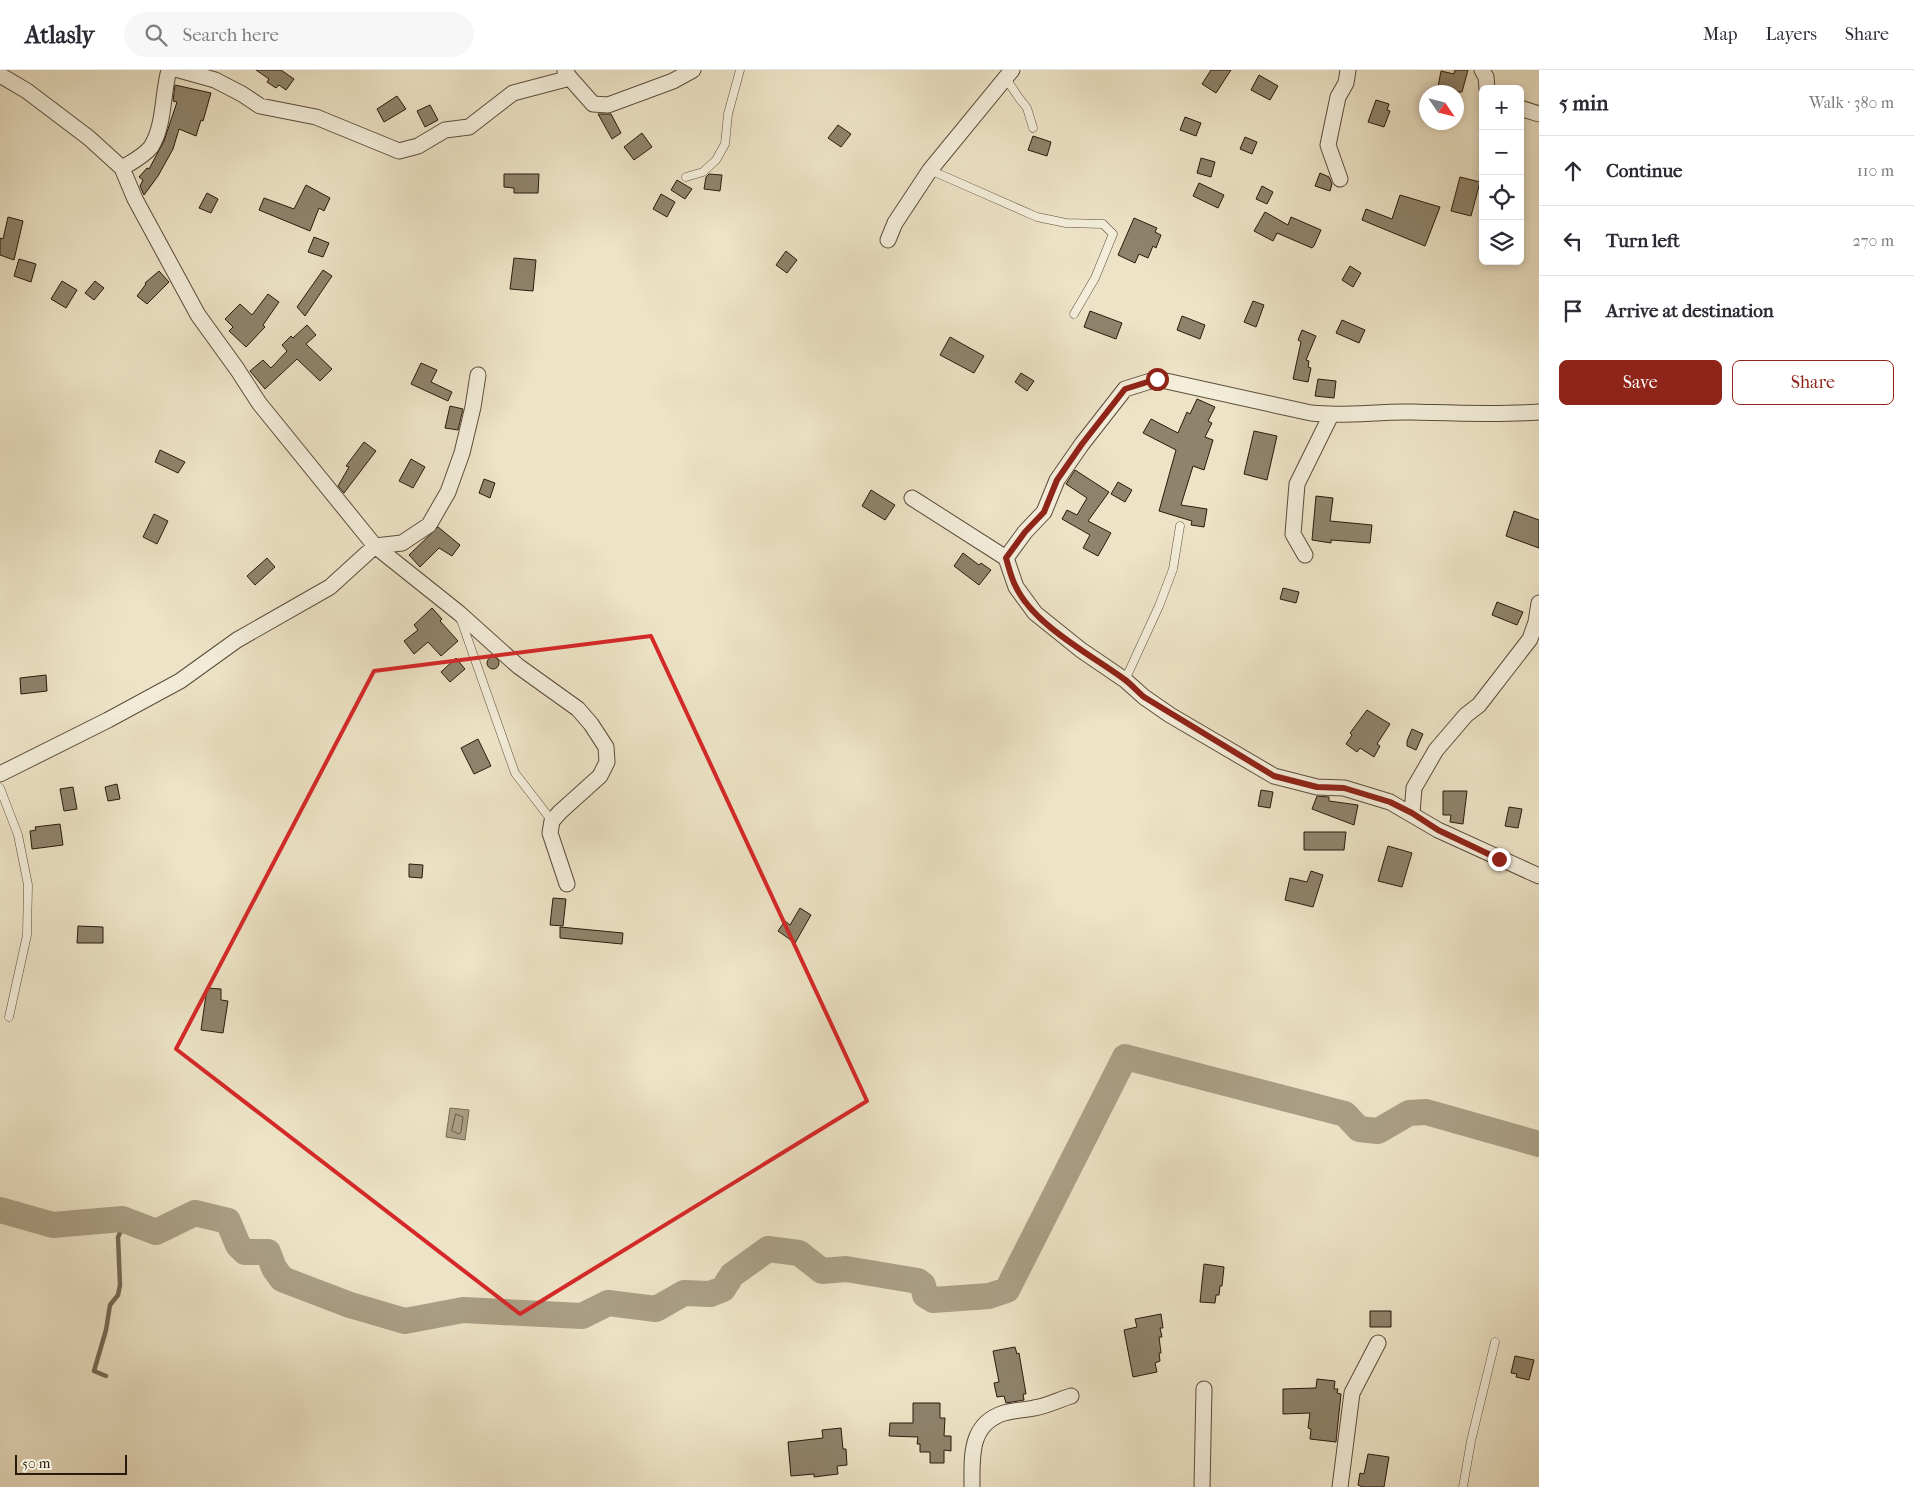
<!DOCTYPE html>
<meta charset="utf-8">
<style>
:root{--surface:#fff;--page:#f7f7f7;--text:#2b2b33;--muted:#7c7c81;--line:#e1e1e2;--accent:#8f2418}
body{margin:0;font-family:"IM FELL French Canon",serif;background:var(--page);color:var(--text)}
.controls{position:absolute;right:15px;top:15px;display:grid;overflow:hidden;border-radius:8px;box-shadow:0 2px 8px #0003}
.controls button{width:45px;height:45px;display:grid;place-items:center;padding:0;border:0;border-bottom:1px solid var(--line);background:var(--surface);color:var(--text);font:25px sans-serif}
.compass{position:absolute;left:1419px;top:15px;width:45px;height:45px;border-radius:50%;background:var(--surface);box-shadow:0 2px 8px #0003;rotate:125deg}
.scale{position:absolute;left:15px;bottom:12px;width:112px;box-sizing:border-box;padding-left:5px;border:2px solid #291b0b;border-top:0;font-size:14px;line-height:18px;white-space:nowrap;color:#291b0b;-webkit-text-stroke:4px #f3edda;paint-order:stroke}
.stop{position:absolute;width:15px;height:15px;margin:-11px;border:4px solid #8f2418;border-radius:50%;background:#fff}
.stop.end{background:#8f2418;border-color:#fff;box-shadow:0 1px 5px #0008}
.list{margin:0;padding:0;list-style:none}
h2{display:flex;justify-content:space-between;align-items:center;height:65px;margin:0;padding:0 20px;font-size:21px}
h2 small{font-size:16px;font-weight:400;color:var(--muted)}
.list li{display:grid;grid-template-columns:32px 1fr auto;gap:15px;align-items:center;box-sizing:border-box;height:70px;padding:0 20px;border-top:1px solid var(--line)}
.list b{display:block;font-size:19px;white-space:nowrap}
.list em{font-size:16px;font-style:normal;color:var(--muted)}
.actions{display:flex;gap:10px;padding:15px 20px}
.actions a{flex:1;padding:11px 0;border:1px solid var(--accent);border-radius:8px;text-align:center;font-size:18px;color:var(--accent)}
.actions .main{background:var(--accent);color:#fff}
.icon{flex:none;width:28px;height:28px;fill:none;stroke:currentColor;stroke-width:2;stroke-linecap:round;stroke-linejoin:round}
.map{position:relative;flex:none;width:1539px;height:1417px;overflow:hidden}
header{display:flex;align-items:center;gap:30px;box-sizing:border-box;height:70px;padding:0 25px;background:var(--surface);border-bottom:1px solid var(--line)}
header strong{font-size:24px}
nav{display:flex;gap:28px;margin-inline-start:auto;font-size:18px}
.search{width:350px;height:45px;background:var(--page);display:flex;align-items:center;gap:12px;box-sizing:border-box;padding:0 18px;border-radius:28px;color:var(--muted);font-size:19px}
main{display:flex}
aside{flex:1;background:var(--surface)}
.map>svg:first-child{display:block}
.water{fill:#aa9f86;stroke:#766a55}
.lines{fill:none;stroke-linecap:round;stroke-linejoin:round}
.shore{stroke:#6a5d48;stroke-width:1}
.stream{stroke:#766a55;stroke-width:4.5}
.river{stroke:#aa9f86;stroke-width:26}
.building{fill:#8f836c;stroke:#291b0b}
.service-casing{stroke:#5a4d3a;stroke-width:9}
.minor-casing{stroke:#5a4d3a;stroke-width:17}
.service{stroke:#f3edda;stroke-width:8}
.minor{stroke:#f3edda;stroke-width:15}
.route{stroke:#8f2418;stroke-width:6}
.marked{fill:none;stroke:#d62828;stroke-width:4;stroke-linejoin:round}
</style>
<header>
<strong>Atlasly</strong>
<div class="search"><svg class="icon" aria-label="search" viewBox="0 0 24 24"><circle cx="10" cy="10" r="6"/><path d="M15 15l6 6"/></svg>Search here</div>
<nav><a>Map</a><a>Layers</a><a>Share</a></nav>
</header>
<main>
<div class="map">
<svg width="1539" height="1417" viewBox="0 0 1539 1417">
<rect width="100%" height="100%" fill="#ede3c6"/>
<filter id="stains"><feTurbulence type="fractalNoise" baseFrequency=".004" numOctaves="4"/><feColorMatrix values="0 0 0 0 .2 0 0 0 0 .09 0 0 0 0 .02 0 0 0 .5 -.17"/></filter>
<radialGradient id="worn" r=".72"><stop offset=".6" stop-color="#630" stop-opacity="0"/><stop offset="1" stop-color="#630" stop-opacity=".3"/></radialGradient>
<!-- water -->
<path class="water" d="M 450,1038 L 469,1040 L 465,1070 L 446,1067 Z"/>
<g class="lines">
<!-- shore -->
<path class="shore" d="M 456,1044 L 463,1047 L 461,1062 L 459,1064 L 452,1061 Z"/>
<!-- stream -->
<path class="stream" d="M 106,1306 L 94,1301 L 106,1260 L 110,1235 L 118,1225 L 120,1215 L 118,1167 L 126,1151"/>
<!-- river -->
<path class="river" d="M 0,1140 L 53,1155 L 122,1149 L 156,1162 L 195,1143 L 228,1151 L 238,1175 L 245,1182 L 268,1182 L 274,1198 L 282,1209 L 350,1235 L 405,1251 L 463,1240 L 582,1246 L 608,1233 L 656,1239 L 684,1223 L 710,1224 L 723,1219 L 732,1205 L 768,1179 L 799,1183 L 822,1201 L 846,1199 L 918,1211 L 923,1215 L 925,1225 L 933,1230 L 989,1226 L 1007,1220 L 1125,987 L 1345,1044 L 1359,1059 L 1378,1061 L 1409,1043 L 1426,1042 L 1539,1074"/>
</g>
<!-- building -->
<path class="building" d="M 256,0 L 281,0 L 294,9 L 286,20 L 279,15 L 276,18 L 267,12 L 269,9 Z
M 1211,0 L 1231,0 L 1216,23 L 1202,14 Z
M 1455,0 L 1468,0 L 1462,22 L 1437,22 L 1441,1 L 1454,4 Z
M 1259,5 L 1278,16 L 1270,30 L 1251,20 Z
M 175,15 L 211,23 L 203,51 L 201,50 L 196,66 L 179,59 L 173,79 L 158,106 L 144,125 L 140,116 L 143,110 L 139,107 L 147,98 L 149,99 L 164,71 L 177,32 L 173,31 Z
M 397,26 L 406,39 L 384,52 L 377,39 Z
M 1376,30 L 1389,34 L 1387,40 L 1390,41 L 1384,57 L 1368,52 Z
M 430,35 L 438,50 L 425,57 L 417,41 Z
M 598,44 L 611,44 L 621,63 L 612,69 Z
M 1185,47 L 1201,53 L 1196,66 L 1180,60 Z
M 838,55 L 851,64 L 841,77 L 828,68 Z
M 642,63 L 652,77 L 634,90 L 624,77 Z
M 1033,66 L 1051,72 L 1047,86 L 1028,80 Z
M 1245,67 L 1257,72 L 1252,84 L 1240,79 Z
M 1201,88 L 1215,92 L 1211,107 L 1197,103 Z
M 1320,103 L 1329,107 L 1332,114 L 1330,121 L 1315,116 Z
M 504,104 L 539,104 L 538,123 L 514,123 L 514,118 L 504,117 Z
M 709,104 L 722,105 L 720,121 L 704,119 L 706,107 Z
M 1460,107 L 1480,112 L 1471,146 L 1451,141 Z
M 677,110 L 692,119 L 685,129 L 671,120 Z
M 1199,113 L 1224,125 L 1218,138 L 1193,126 Z
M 306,115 L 330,128 L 324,141 L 319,138 L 310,161 L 259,140 L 264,128 L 294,139 Z
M 1262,116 L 1273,122 L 1267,134 L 1256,129 Z
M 207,123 L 218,129 L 211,143 L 199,138 Z
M 661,124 L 675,132 L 667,147 L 653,139 Z
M 1400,125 L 1440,137 L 1425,176 L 1362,150 L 1366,139 L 1392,149 Z
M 1265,142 L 1288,155 L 1291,147 L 1321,160 L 1314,176 L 1312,178 L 1277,163 L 1273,171 L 1254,161 Z
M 8,147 L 23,151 L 14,190 L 0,185 L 0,168 L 3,169 Z
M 1134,148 L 1157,158 L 1155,162 L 1161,165 L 1156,178 L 1153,176 L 1148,188 L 1139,184 L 1135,193 L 1118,185 Z
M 314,167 L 329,173 L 323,187 L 308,182 Z
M 786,181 L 797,190 L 787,203 L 776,195 Z
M 514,188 L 536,190 L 533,221 L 510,219 Z
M 19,189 L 36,194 L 31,212 L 14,206 Z
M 1350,196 L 1361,203 L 1353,217 L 1342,210 Z
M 323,200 L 332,206 L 305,246 L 297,237 Z
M 159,201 L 169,212 L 147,234 L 137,226 L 146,214 L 145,213 Z
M 62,211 L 77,220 L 66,238 L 51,229 Z
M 95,211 L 104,218 L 94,230 L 85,223 Z
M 268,224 L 279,232 L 263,255 L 265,257 L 246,277 L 229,261 L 233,257 L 225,249 L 240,234 L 252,245 Z
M 1253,231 L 1264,235 L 1256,257 L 1244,252 Z
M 1090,241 L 1122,253 L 1116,269 L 1084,257 Z
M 1182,246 L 1205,255 L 1200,269 L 1177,260 Z
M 1342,250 L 1365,260 L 1359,273 L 1336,263 Z
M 307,255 L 316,265 L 306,274 L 332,299 L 320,311 L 297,289 L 265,319 L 250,301 L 263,290 L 271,298 L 287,281 L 282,275 L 291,266 L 293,268 Z
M 1302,260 L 1316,266 L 1306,290 L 1309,291 L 1308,297 L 1311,298 L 1308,312 L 1293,309 L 1301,272 L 1298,270 Z
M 950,267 L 984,286 L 974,303 L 940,285 Z
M 421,293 L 437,300 L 431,312 L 452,322 L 448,331 L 411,314 Z
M 1021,303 L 1034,311 L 1027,321 L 1015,312 Z
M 1318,309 L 1336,311 L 1334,328 L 1315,326 Z
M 1197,329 L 1215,337 L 1208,351 L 1212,353 L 1205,367 L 1213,370 L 1204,400 L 1193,396 L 1181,435 L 1207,439 L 1204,457 L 1191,455 L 1192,451 L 1159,441 L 1176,380 L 1143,363 L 1151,349 L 1178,363 L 1187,342 L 1190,344 Z
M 450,336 L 463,339 L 458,360 L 445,358 Z
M 1254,361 L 1277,366 L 1267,410 L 1244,404 Z
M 364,372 L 376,381 L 344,423 L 338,416 L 349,397 L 346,396 Z
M 160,380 L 185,392 L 178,403 L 155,392 Z
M 411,389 L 425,397 L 413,418 L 399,411 Z
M 1075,400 L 1109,422 L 1088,451 L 1111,463 L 1098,486 L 1083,478 L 1090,465 L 1062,449 L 1067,440 L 1077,445 L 1087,428 L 1066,414 Z
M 484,409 L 495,413 L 490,428 L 479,423 Z
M 1118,412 L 1132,420 L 1125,432 L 1111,424 Z
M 871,420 L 895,435 L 885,450 L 862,436 Z
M 1316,426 L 1333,428 L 1330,451 L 1372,455 L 1370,473 L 1331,470 L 1331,473 L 1312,470 Z
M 1514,441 L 1539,450 L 1539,478 L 1506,466 Z
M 154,444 L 168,451 L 157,474 L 143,467 Z
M 438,457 L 460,475 L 452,486 L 439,478 L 420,497 L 409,485 Z
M 963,483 L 979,495 L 981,493 L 991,500 L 979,515 L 954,496 Z
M 267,488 L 275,497 L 255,515 L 247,506 Z
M 1283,518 L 1299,522 L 1296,533 L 1280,529 Z
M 1497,532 L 1523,542 L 1517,555 L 1492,545 Z
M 432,538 L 442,549 L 440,551 L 458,571 L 441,586 L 428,572 L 414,584 L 404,571 L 418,560 L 414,555 Z
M487 593a6 6 0 1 1 12 0a6 6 0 1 1-12 0Z
M 456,588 L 465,599 L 450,612 L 441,602 Z
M 46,605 L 47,621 L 21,624 L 20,608 Z
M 1367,640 L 1390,654 L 1377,674 L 1380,676 L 1374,687 L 1360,678 L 1357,682 L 1346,674 L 1352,665 L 1350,663 Z
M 1412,659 L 1423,664 L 1416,680 L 1407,676 L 1407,671 Z
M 478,669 L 491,696 L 474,704 L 461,678 Z
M 117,714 L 120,729 L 108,731 L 105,717 Z
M 73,717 L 77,739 L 64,741 L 60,719 Z
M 1261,720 L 1273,722 L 1270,738 L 1258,736 Z
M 1443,721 L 1467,721 L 1463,754 L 1450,752 L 1451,745 L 1443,745 Z
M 1317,726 L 1329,727 L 1329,731 L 1358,735 L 1354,755 L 1312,739 Z
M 1509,737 L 1522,739 L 1518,758 L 1505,756 Z
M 60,754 L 63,775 L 32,779 L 30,761 L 36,760 L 35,757 Z
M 1304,762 L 1346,762 L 1344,780 L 1304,780 Z
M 1388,776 L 1412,783 L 1402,817 L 1378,811 Z
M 409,794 L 423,795 L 422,808 L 409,807 Z
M 1311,801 L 1323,805 L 1313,837 L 1285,830 L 1290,808 L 1307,812 Z
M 553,828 L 566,829 L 563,856 L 550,855 Z
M 800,838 L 811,845 L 795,873 L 778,861 L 785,851 L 790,855 Z
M 78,856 L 103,857 L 103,873 L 77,873 Z
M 560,857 L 623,863 L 622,874 L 560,868 Z
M 207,918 L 221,919 L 221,930 L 228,931 L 223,963 L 201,960 Z
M 1204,1194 L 1224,1197 L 1222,1216 L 1220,1216 L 1219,1225 L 1216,1225 L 1215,1233 L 1200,1232 Z
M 1370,1241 L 1391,1241 L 1391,1257 L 1370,1257 Z
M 1161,1244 L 1163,1258 L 1160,1258 L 1162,1267 L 1159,1267 L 1161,1283 L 1159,1283 L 1160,1291 L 1155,1293 L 1157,1302 L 1133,1307 L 1124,1260 L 1137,1257 L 1135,1249 Z
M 1015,1277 L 1017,1284 L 1019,1283 L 1026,1324 L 1023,1324 L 1024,1330 L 1006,1333 L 1004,1326 L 997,1327 L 994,1313 L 999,1312 L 993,1281 Z
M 1515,1286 L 1534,1290 L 1529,1310 L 1516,1307 L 1517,1304 L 1511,1303 Z
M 1317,1309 L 1335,1311 L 1334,1319 L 1338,1319 L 1337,1323 L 1341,1324 L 1336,1372 L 1310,1369 L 1311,1359 L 1308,1358 L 1310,1343 L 1283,1344 L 1283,1319 L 1316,1318 Z
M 913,1333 L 940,1333 L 940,1348 L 945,1348 L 944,1366 L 951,1366 L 951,1381 L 944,1380 L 944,1393 L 930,1393 L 930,1382 L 920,1382 L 920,1374 L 917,1374 L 918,1367 L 889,1366 L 890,1353 L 913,1353 Z
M 841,1358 L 843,1379 L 846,1379 L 847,1395 L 837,1396 L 838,1404 L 814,1407 L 814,1404 L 791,1406 L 788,1372 L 823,1368 L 822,1360 Z
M 1368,1384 L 1389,1387 L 1384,1417 L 1363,1417 L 1358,1415 L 1360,1403 L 1364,1404 Z"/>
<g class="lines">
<!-- service casing -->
<g class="service-casing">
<path id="service" d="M 1005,7 L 1019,28 L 1027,38 L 1033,58
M 930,100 L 1037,147 L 1066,153 L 1103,154 L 1113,164 L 1095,208 L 1074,244
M 686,107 L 703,102 L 716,90 L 725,74 L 728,44 L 740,0
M 461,550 L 515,703 L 552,751
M 1125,610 L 1159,536 L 1173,499 L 1180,456
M 0,718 L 18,765 L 28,815 L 27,865 L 9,947
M 1463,1417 L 1471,1371 L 1495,1272"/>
</g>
<!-- minor casing -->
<g class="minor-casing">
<path id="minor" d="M 179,0 L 215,10 L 242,24 L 260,36 L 316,47 L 399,81 L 418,76 L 445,60 L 469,57 L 513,23 L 570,8
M 1482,0 L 1486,7 L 1487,19
M 565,1 L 570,8 L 593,34 L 608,35 L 673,11 L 693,0
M 0,5 L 27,21 L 89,68 L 122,98 L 135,129 L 198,245 L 237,299 L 259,333 L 375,476 L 459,543 L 518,596 L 578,639 L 591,654 L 606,677 L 607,692 L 600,706 L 560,742 L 552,751 L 550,763 L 567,814
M 1520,38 L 1539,44
M 122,98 C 132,92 144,86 151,77 C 165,54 162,25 169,0
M 1340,109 L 1328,75 L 1338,27 L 1346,13 L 1348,0
M 888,170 L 895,153 L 930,100 L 1012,0
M 1539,342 C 1496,345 1454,343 1412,342 C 1378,341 1345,347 1311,343 L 1157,309 L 1125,319 L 1082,374 L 1057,410 L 1044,442 L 1025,462 L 1006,488 L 1016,517 L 1035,543 L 1081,580 L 1125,610 L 1144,627 L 1170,645 L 1274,706 L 1317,717 L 1344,718 L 1390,732 L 1438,760 L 1539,806
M 912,428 L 1006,488
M 1305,485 L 1293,464 L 1297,414 L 1331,345
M 0,704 L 108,650 L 180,611 L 237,570 L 330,517 L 375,476 L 402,473 L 429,455 L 448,422 L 462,383 L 473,337 L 478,305
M 1412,743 L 1414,718 L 1436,680 L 1466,645 L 1479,635 L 1530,569 L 1536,552 L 1539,533
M 972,1417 C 972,1387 969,1354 1004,1343 C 1014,1340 1025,1340 1034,1338 C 1047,1336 1058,1330 1071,1326
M 1202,1417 L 1204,1319
M 1340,1417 L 1352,1323 L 1378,1273"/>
</g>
<!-- service -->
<use href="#service" class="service"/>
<!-- minor -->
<use href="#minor" class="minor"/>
</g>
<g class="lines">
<!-- route -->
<path class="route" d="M 1157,309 L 1125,319 L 1082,374 L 1057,410 L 1044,442 L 1025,462 L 1006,488 C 1009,498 1011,508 1016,517 C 1034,555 1091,585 1124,609 C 1131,614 1137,621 1144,627 L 1274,706 L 1317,717 L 1344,718 L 1390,732 L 1412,743 L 1438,760 L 1499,789"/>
</g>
<!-- marked area -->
<path class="marked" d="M 651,566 L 867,1031 L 520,1244 L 176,979 L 374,601 Z"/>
<rect width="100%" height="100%" filter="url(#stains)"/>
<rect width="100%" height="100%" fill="url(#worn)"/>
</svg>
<div class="controls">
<button>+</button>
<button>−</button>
<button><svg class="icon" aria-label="locate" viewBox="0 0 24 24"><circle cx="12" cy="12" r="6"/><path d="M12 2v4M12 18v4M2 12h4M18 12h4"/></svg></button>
<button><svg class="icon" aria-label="layers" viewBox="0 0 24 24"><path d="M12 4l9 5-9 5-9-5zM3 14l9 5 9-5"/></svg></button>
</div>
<svg class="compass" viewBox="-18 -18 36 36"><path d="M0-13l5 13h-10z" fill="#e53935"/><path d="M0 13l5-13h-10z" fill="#7c7c81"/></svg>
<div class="scale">50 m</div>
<div class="stop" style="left:1157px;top:309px"></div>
<div class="stop end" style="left:1499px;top:789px"></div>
</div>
<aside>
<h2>5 min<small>Walk · 380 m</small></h2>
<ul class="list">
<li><svg class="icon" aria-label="ahead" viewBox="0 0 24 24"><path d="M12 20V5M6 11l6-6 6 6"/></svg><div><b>Continue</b></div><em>110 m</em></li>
<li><svg class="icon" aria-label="left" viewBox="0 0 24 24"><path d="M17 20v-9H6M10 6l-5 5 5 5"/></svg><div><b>Turn left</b></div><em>270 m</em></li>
<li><svg class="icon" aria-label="arrive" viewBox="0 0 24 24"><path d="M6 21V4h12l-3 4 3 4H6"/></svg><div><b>Arrive at destination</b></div></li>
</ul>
<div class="actions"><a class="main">Save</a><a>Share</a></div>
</aside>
</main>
